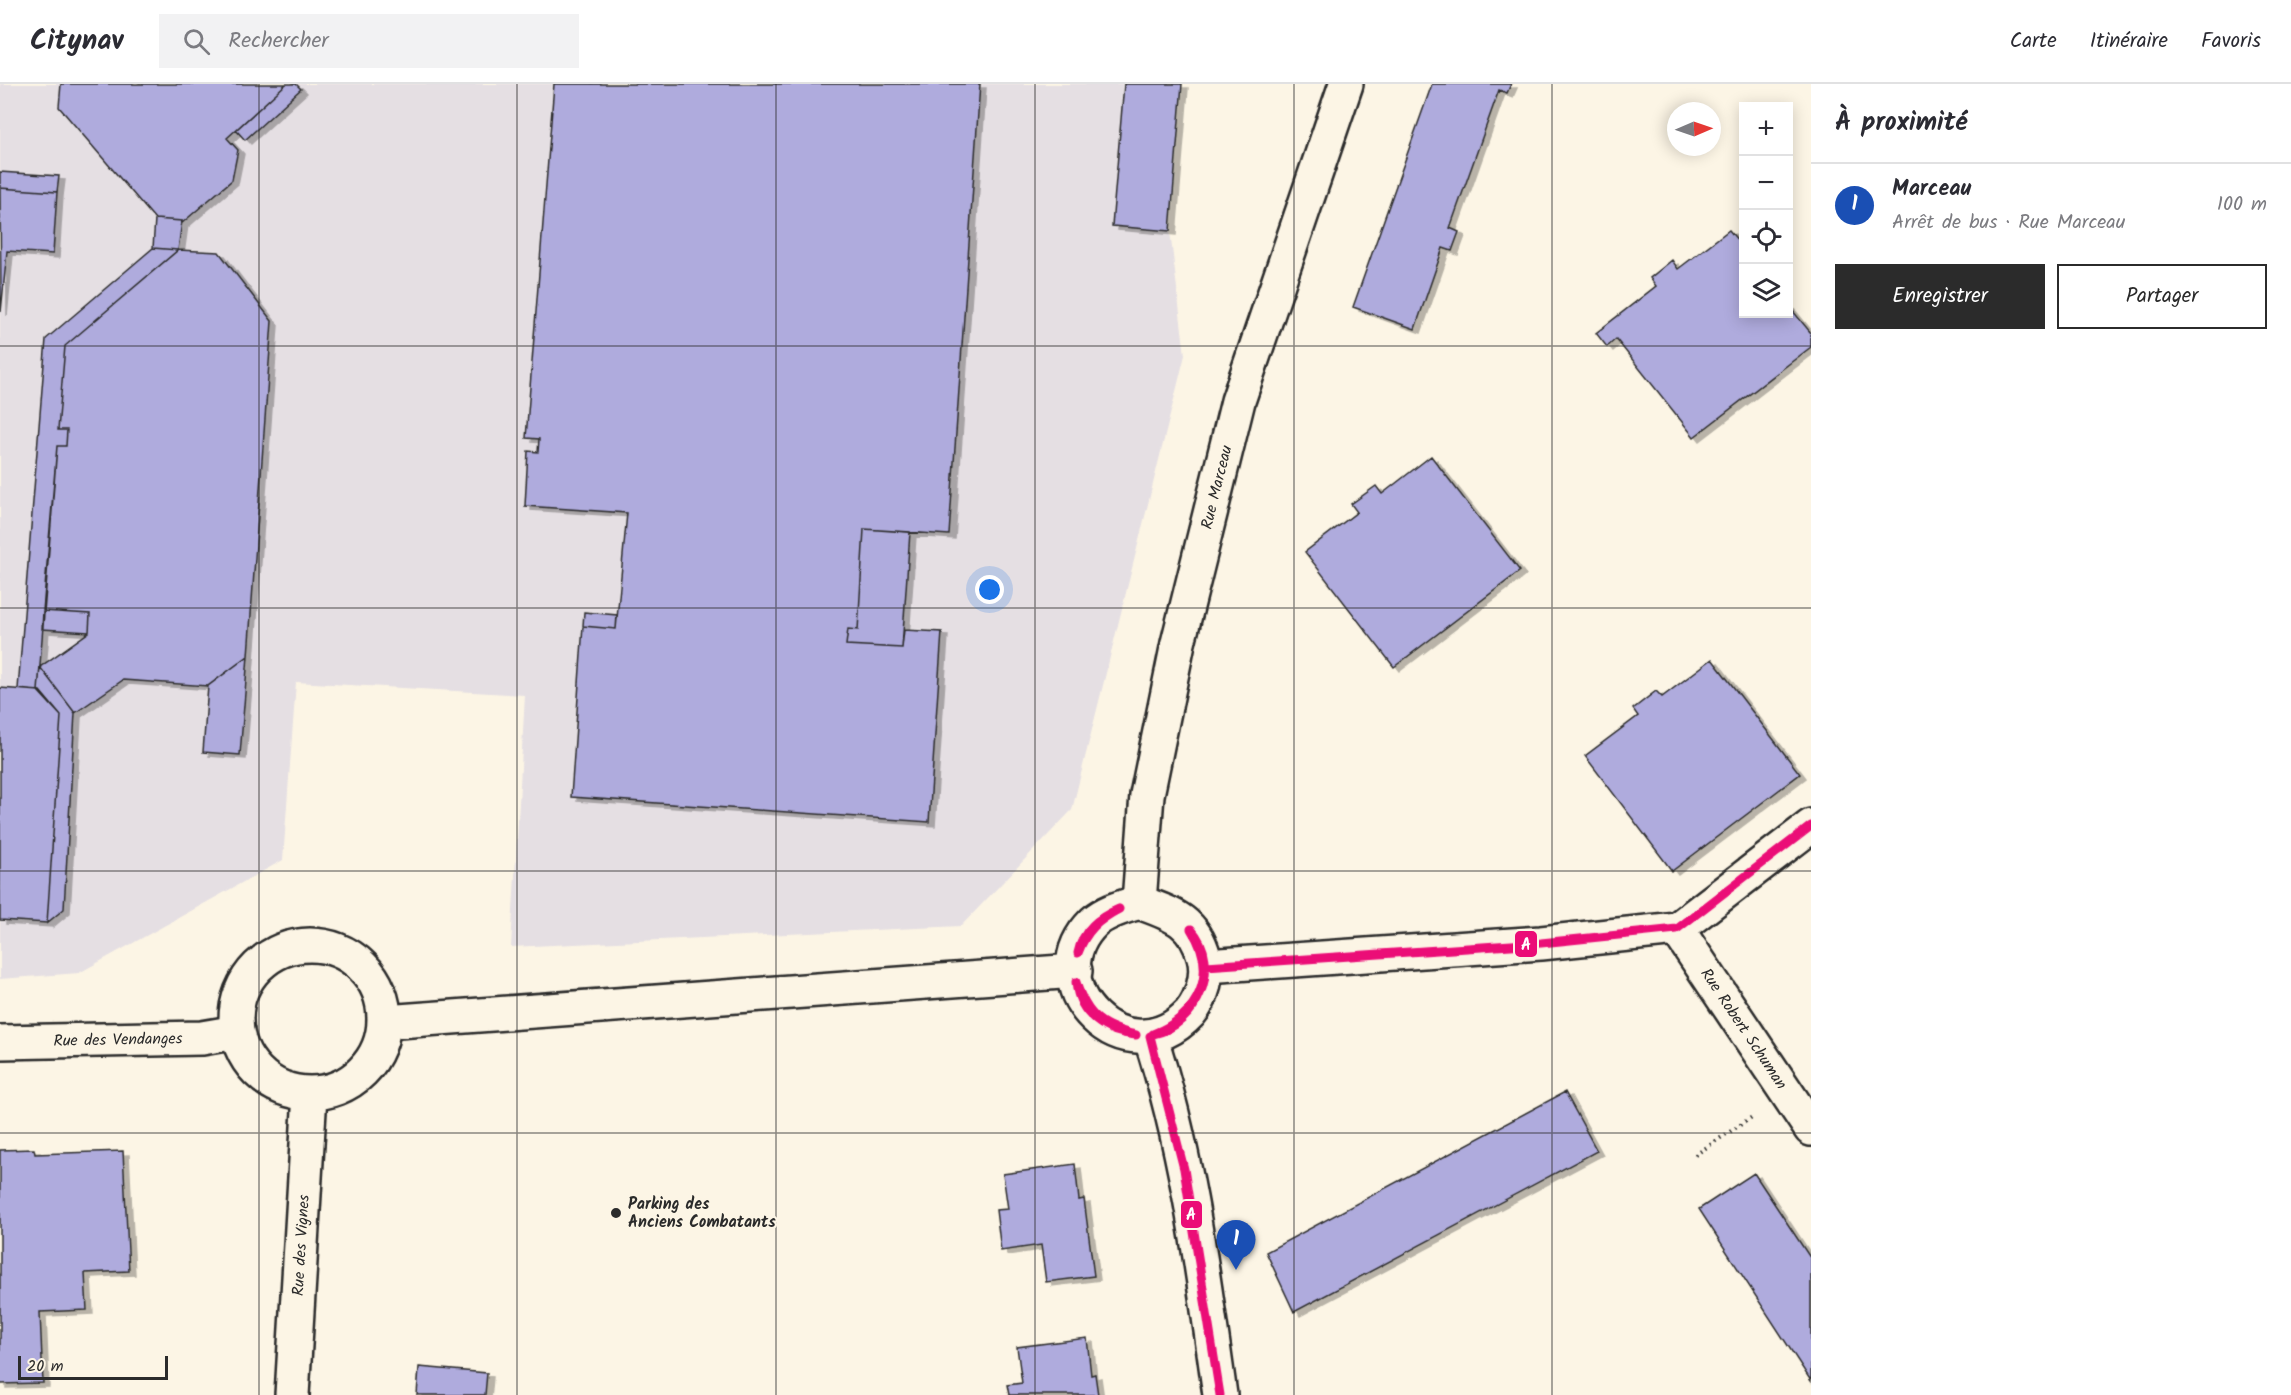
<!DOCTYPE html>
<html lang="fr">
<meta charset="utf-8">
<style>
:root{--surface:#fff;--page:#f2f2f3;--text:#2b2b33;--muted:#7c7c81;--line:#e1e1e2;--accent:#2b2b2b}
body{margin:0;font-family:Kalam,sans-serif;background:var(--page);color:var(--text)}
.controls{position:absolute;right:18px;top:18px;display:grid;overflow:hidden;border-radius:0px;box-shadow:0 3px 15px #0003}
.controls button{width:54px;height:54px;display:grid;place-items:center;padding:0;border:0;border-bottom:2px solid var(--line);background:var(--surface);color:var(--text);font:30px sans-serif}
.compass{position:absolute;left:1667px;top:18px;width:54px;height:54px;border-radius:50%;background:var(--surface);box-shadow:0 3px 15px #0003;rotate:88deg}
.scale{position:absolute;left:18px;bottom:15px;width:150px;box-sizing:border-box;padding-left:6px;border:3px solid #2b2b2b;border-top:0;font-size:16px;line-height:21px;white-space:nowrap;color:#2b2b2b;-webkit-text-stroke:4px #fcf5e5;paint-order:stroke}
.you{position:absolute;left:990px;top:506px;width:21px;height:21px;margin:-15px;border:4px solid #fff;border-radius:50%;background:#1a73e8;box-shadow:0 0 0 9px #1a73e833}
.badge{display:grid;place-items:center;width:39px;height:39px;border-radius:50%;background:var(--accent);color:#fff;font-size:20px;font-weight:700}
.pin{position:absolute;translate:-50% -50px;filter:drop-shadow(0 2px 3px #0008)}
.pin::after{content:'';position:absolute;top:32px;width:21px;height:18px;background:inherit;clip-path:polygon(0 0,100% 0,50% 100%)}
.list{margin:0;padding:0;list-style:none}
h2{display:flex;justify-content:space-between;align-items:center;height:78px;margin:0;padding:0 24px;font-size:26px}
h2 small{font-size:20px;font-weight:400;color:var(--muted)}
.list li{display:grid;grid-template-columns:39px 1fr auto;gap:18px;align-items:center;box-sizing:border-box;height:84px;padding:0 24px;border-top:2px solid var(--line)}
.list b{display:block;font-size:22px;white-space:nowrap}
.list p{margin:0;font-size:20px;white-space:nowrap;color:var(--muted)}
.list em{font-size:20px;font-style:normal;color:var(--muted)}
.actions{display:flex;gap:12px;padding:18px 24px}
.actions a{flex:1;padding:14px 0;border:2px solid var(--accent);border-radius:0px;text-align:center;font-size:21px;color:var(--accent)}
.actions .main{background:var(--accent);color:#fff}
.icon{flex:none;width:33px;height:33px;fill:none;stroke:currentColor;stroke-width:2;stroke-linecap:round;stroke-linejoin:round}
.map{position:relative;flex:none;width:1811px;height:1311px;overflow:hidden}
header{display:flex;align-items:center;gap:36px;box-sizing:border-box;height:84px;padding:0 30px;background:var(--surface);border-bottom:2px solid var(--line)}
header strong{font-size:28px}
nav{display:flex;gap:33px;margin-inline-start:auto;font-size:21px}
.search{width:420px;height:54px;background:var(--page);display:flex;align-items:center;gap:15px;box-sizing:border-box;padding:0 21px;border-radius:0px;color:var(--muted);font-size:22px}
main{display:flex}
aside{flex:1;background:var(--surface)}
.map>svg:first-child{display:block}
.built{fill:#e5dfe3}
.building{fill:#afabdd;stroke:#2b2b2b;stroke-width:1.5;filter:url(#shadow)}
.lines{fill:none;stroke-linecap:round;stroke-linejoin:round}
.minor-casing{stroke:#2b2b2b;stroke-width:38}
.tertiary-casing{stroke:#2b2b2b;stroke-width:38}
.path{stroke:#2b2b2b;stroke-width:4;stroke-dasharray:1.5 4.5;stroke-linecap:butt}
.minor{stroke:#fcf5e5;stroke-width:33}
.tertiary{stroke:#fcf5e5;stroke-width:33}
.bus-1-casing{stroke:#fcf5e5;stroke-width:14}
.bus-1{stroke:#eb0c77;stroke-width:9}
.grid{fill:none;stroke:#2b2b2b;stroke-width:1.5;stroke-opacity:0.55}
.poi-dot{fill:#2b2b2b;stroke:#fcf5e5;stroke-width:2}
.labels{text-anchor:middle;dominant-baseline:central;stroke-width:4.5;stroke-linejoin:round;paint-order:stroke}
.street-label{font-size:16px;fill:#2b2b2b;stroke:#fcf5e5}
.poi-label{font-size:16px;font-weight:bold;fill:#2b2b2b;stroke:#fcf5e5;text-anchor:start}
.line-badge{stroke:#fcf5e5;stroke-width:2}
.badge-label{font-size:16px;text-anchor:middle;font-weight:bold;fill:#fff}
</style>
<header>
<strong>Citynav</strong>
<div class="search"><svg class="icon" aria-label="search" viewBox="0 0 24 24"><circle cx="10" cy="10" r="6"/><path d="M15 15l6 6"/></svg>Rechercher</div>
<nav><a>Carte</a><a>Itinéraire</a><a>Favoris</a></nav>
</header>
<main>
<div class="map">
<svg width="1811" height="1311" viewBox="0 0 1811 1311">
<defs>
<filter id="shadow"><feDropShadow dx="6" dy="4" stdDeviation="0" flood-color="#0004"/></filter>
</defs>
<rect width="100%" height="100%" fill="#fcf5e5"/>
<filter id="ink" filterUnits="userSpaceOnUse"><feTurbulence type="fractalNoise" baseFrequency=".0167" numOctaves="2"/><feDisplacementMap in="SourceGraphic" scale="12" xChannelSelector="R" yChannelSelector="G"/><feConvolveMatrix kernelMatrix="1 2 1 2 8 2 1 2 1" color-interpolation-filters="sRGB"/></filter>
<g filter="url(#ink)">
<!-- built -->
<path class="built" d="M 0,0 L 1182,0 L 1170,147 L 1185,271 L 1072,726 L 961,842 L 511,863 L 525,611 L 296,598 L 283,776 L 79,889 L 0,895 Z"/>
<!-- building -->
<path class="building" d="M 61,0 L 286,0 L 227,54 L 238,66 L 232,96 L 181,140 L 182,137 L 155,135 L 59,23 Z
M 286,0 L 296,0 L 301,5 L 245,56 L 236,46 Z
M 554,0 L 980,0 L 949,451 L 864,445 L 858,546 L 848,545 L 846,561 L 902,564 L 904,546 L 942,548 L 929,738 L 571,713 L 583,542 L 616,545 L 627,429 L 525,422 L 528,367 L 538,368 L 539,355 L 526,354 Z
M 1124,0 L 1182,0 L 1170,147 L 1112,142 Z
M 1432,0 L 1511,0 L 1507,9 L 1499,6 L 1450,144 L 1459,148 L 1452,167 L 1443,164 L 1415,245 L 1353,223 Z
M 0,88 L 59,92 L 57,108 L 0,104 Z
M 0,104 L 57,108 L 53,170 L 7,167 L 1,228 Z
M 155,135 L 182,137 L 178,166 L 153,164 Z
M 1729,146 L 1744,164 L 1744,230 L 1788,230 L 1788,221 L 1811,249 L 1811,263 L 1694,353 L 1616,255 L 1607,263 L 1596,249 L 1656,202 L 1650,194 L 1672,176 L 1678,185 Z
M 153,164 L 178,166 L 65,262 L 58,346 L 67,346 L 66,362 L 57,362 L 38,607 L 18,605 L 46,255 Z
M 178,166 L 219,168 L 272,237 L 248,572 L 208,602 L 123,596 L 75,629 L 40,583 L 89,548 L 90,530 L 43,527 L 57,362 L 66,362 L 67,346 L 58,346 L 65,262 Z
M 1431,372 L 1520,487 L 1394,583 L 1305,468 L 1357,428 L 1351,420 L 1376,402 L 1382,410 Z
M 864,445 L 910,448 L 902,564 L 846,561 L 848,545 L 858,546 Z
M 43,527 L 90,530 L 89,548 L 42,545 Z
M 584,528 L 617,531 L 616,545 L 583,542 Z
M 248,572 L 240,671 L 203,668 L 208,602 Z
M 1712,575 L 1800,690 L 1672,787 L 1585,672 L 1638,632 L 1633,625 L 1656,607 L 1662,613 Z
M 40,583 L 75,629 L 64,825 L 47,839 L 61,632 L 38,607 Z
M 0,604 L 40,607 L 61,632 L 47,839 L 0,836 Z
M 1565,1008 L 1597,1067 L 1294,1228 L 1266,1168 Z
M 34,1065 L 35,1070 L 123,1067 L 129,1187 L 85,1189 L 87,1226 L 40,1228 L 43,1299 L 0,1300 L 0,1066 Z
M 1075,1080 L 1079,1116 L 1084,1115 L 1094,1192 L 1046,1198 L 1041,1161 L 1001,1167 L 996,1126 L 1008,1125 L 1003,1090 Z
M 1754,1089 L 1811,1175 L 1811,1297 L 1699,1125 Z
M 1087,1254 L 1091,1291 L 1095,1290 L 1098,1311 L 1009,1311 L 1007,1301 L 1022,1299 L 1017,1263 Z
M 419,1283 L 487,1289 L 485,1311 L 417,1311 Z"/>
<g class="lines">
<!-- minor casing -->
<g class="minor-casing">
<g id="minor">
<path id="s1" d="M 1677,845 L 1811,1045"/>
<circle cx="310" cy="935" r="74"/>
<path d="M 1206,882 L 1541,859 L 1677,845 L 1811,742"/>
<path d="M 385,938 L 1075,887"/>
<path id="s2" d="M 0,958 L 202,954 L 237,948"/>
<path id="s3" d="M 292,1311 L 310,1010"/>
</g>
</g>
<!-- tertiary casing -->
<g class="tertiary-casing">
<g id="tertiary">
<path id="s4" d="M 1139,818 L 1147,711 L 1178,559 L 1238,317 L 1346,0"/>
<path d="M 1139,818 C 1172,830 1194,836 1204,873 C 1209,891 1202,915 1190,929 C 1126,997 1031,900 1094,838 C 1106,827 1124,823 1139,818 Z"/>
<path d="M 1150,952 C 1188,1068 1203,1190 1220,1311"/>
</g>
</g>
<!-- path -->
<path class="path" d="M 1695,1071 L 1752,1033"/>
<!-- minor -->
<use href="#minor" class="minor"/>
<!-- tertiary -->
<use href="#tertiary" class="tertiary"/>
<!-- bus-1 casing -->
<g class="bus-1-casing">
<path id="bus-1" d="M 1078,869 C 1083,846 1098,834 1119,825
M 1078,869 C 1086,847 1098,836 1119,825
M 1206,882 L 1541,859 L 1677,845 L 1811,742
M 1076,898 C 1087,933 1102,943 1136,951
M 1076,898 C 1079,931 1106,949 1136,951
M 1153,950 C 1198,933 1220,889 1191,845
M 1153,950 C 1198,941 1223,881 1191,845
M 1150,952 L 1184,1085 L 1220,1311"/>
</g>
<!-- bus-1 -->
<use href="#bus-1" class="bus-1"/>
</g>
</g>
<!-- grid -->
<path class="grid" d="M 259,0 L 259,1311M 517,0 L 517,1311M 776,0 L 776,1311M 1035,0 L 1035,1311M 1294,0 L 1294,1311M 1552,0 L 1552,1311M 0,262 L 1811,262M 0,524 L 1811,524M 0,787 L 1811,787M 0,1049 L 1811,1049"/>
<!-- markers -->
<circle class="poi-dot" cx="616" cy="1129" r="6"/>
<g class="labels">
<!-- street labels -->
<g class="street-label">
<text stroke="none"><textPath href="#s4" startOffset="423">Rue Marceau</textPath></text>
<text stroke="none"><textPath href="#s1" startOffset="120">Rue Robert Schuman</textPath></text>
<text stroke="none"><textPath href="#s2" startOffset="118">Rue des Vendanges</textPath></text>
<text stroke="none"><textPath href="#s3" startOffset="150">Rue des Vignes</textPath></text>
</g>
<!-- poi labels -->
<g class="poi-label">
<text x="628" y="1120">Parking des<tspan x="628" dy="18">Anciens Combatants</tspan></text>
</g>
</g>
<g class="line-badge">
<rect x="1514" y="846" width="24" height="28" rx="6" fill="#eb0c77"/>
<rect x="1180" y="1116" width="23" height="29" rx="6" fill="#eb0c77"/>
</g>
<g class="badge-label">
<text x="1526" y="866">A</text>
<text x="1191" y="1136">A</text>
</g>
</svg>
<div class="controls">
<button>+</button>
<button>−</button>
<button><svg class="icon" aria-label="locate" viewBox="0 0 24 24"><circle cx="12" cy="12" r="6"/><path d="M12 2v4M12 18v4M2 12h4M18 12h4"/></svg></button>
<button><svg class="icon" aria-label="layers" viewBox="0 0 24 24"><path d="M12 4l9 5-9 5-9-5zM3 14l9 5 9-5"/></svg></button>
</div>
<svg class="compass" viewBox="-18 -18 36 36"><path d="M0-13l5 13h-10z" fill="#e53935"/><path d="M0 13l5-13h-10z" fill="#7c7c81"/></svg>
<div class="scale">20 m</div>
<div class="you"></div>
<div class="pin badge" style="left:1236px;top:1186px;background:#1a4fb4">1</div>
</div>
<aside>
<h2>À proximité<small></small></h2>
<ul class="list">
<li><span class="badge" style="background:#1a4fb4">1</span><div><b>Marceau</b><p>Arrêt de bus · Rue Marceau</p></div><em>100 m</em></li>
</ul>
<div class="actions"><a class="main">Enregistrer</a><a>Partager</a></div>
</aside>
</main>
